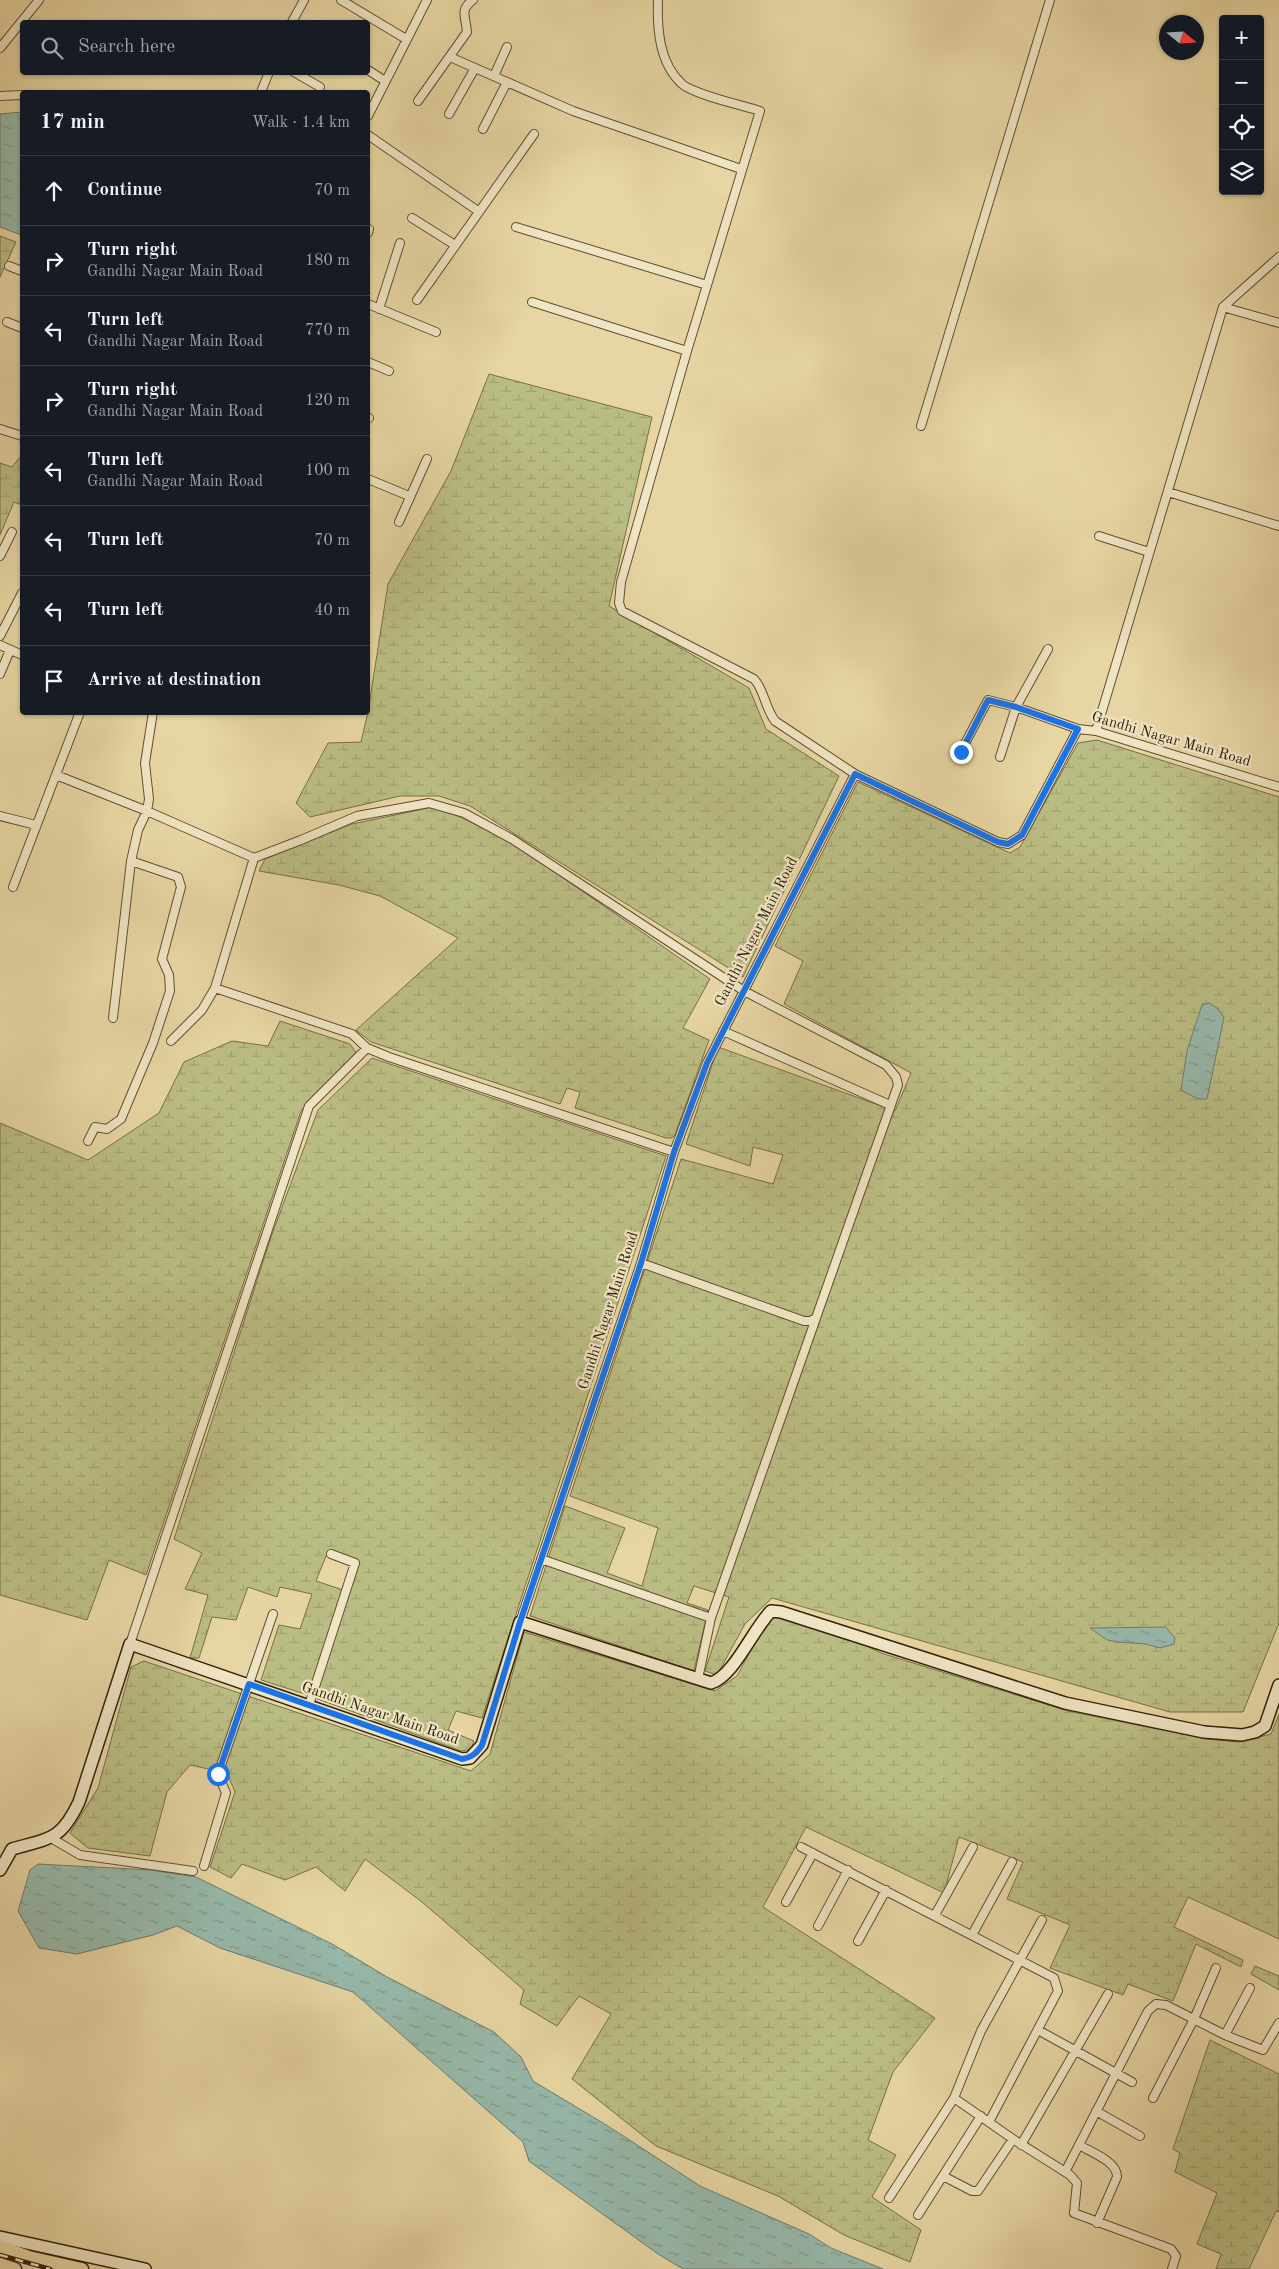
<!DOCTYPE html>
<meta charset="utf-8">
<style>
:root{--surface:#171b24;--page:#20242c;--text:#f1f3f6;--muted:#9ea1a6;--line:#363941}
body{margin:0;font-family:"Old Standard TT",serif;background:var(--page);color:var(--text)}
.controls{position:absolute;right:15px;top:15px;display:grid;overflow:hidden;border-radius:5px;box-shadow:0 1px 4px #0004}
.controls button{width:45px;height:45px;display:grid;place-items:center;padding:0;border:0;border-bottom:1px solid var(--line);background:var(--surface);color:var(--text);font:25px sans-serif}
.compass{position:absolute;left:1159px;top:15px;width:45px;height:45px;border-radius:50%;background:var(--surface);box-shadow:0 1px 4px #0004;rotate:108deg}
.stop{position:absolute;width:15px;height:15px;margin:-11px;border:4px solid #1a73e8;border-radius:50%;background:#fff}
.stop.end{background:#1a73e8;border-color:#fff;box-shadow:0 1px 5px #0008}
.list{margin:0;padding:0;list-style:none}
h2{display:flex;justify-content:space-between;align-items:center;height:65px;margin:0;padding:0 20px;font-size:21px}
h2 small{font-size:16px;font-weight:400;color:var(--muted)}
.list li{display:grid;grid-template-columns:32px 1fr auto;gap:15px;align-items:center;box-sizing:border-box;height:70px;padding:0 20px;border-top:1px solid var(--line)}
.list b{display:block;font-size:19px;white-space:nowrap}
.list p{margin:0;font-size:16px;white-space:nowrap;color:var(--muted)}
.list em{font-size:16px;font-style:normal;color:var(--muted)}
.icon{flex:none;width:28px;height:28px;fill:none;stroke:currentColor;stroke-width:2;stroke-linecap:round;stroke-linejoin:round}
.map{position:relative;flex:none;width:1279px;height:2269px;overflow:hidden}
.search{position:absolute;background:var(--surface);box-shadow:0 1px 4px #0004;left:20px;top:20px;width:350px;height:55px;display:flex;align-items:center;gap:12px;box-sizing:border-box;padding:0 18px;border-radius:5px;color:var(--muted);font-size:19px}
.panel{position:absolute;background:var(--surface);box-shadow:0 1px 4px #0004;left:20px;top:90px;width:350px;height:625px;border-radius:5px}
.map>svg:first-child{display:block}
.wetland{fill:url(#wetland-marsh);stroke:#776f46}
.water{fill:url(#water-ripples);stroke:#6f7c6a}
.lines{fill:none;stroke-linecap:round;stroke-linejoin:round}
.street-casing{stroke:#614e2f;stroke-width:10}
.secondary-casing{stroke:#342108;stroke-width:14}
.primary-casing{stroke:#342108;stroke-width:15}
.street{stroke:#efe4c3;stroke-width:8}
.secondary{stroke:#efe4c3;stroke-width:11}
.primary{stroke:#e7d6a3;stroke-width:12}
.rail-casing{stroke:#342108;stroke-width:4.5}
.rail{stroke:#efe4c3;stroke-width:2.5;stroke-dasharray:8;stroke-linecap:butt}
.route{stroke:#1a73e8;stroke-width:6}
.labels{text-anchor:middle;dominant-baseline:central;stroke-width:4.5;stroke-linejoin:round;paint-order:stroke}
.street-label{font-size:15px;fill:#342108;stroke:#efe4c3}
</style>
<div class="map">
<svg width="1279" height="2269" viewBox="0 0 1279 2269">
<defs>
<pattern id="wetland-marsh" width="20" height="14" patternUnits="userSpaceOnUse" patternTransform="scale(1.25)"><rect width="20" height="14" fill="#babd83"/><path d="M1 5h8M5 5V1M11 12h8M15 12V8" fill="none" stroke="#a0a270"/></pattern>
<pattern id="water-ripples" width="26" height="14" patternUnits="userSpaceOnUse" patternTransform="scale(1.25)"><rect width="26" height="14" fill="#97b9ab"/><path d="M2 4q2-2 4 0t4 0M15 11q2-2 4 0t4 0" fill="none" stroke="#7c9689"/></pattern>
</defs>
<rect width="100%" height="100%" fill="#e7d6a3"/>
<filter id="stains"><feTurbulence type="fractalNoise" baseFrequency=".004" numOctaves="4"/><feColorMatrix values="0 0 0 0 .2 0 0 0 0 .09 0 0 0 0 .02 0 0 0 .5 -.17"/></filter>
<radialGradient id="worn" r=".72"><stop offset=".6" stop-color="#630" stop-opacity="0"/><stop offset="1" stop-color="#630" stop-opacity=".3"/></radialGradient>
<!-- wetland -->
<path class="wetland" d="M 0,236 L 16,242 L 0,277 Z
M 489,374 L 652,417 L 609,606 L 749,688 L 766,729 L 839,776 L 743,977 L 470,806 L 439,796 L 400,796 L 310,817 L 296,803 L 328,743 L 361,742 L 368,712 L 388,584 L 451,471 Z
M 20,457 L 22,457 L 22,505 L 14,502 L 0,535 L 0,463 L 12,467 Z
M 1097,740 L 1279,797 L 1279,1623 L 1243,1712 L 1170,1712 L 772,1598 L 745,1624 L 717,1675 L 705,1671 L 729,1597 L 694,1586 L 687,1603 L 708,1610 L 694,1671 L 530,1616 L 565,1506 L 625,1528 L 607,1573 L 642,1586 L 658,1528 L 570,1496 L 681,1159 L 773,1184 L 783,1155 L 753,1147 L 750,1166 L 686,1144 L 718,1047 L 895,1111 L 911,1073 L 784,1004 L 803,961 L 775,946 L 858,782 L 1010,853 L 1020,847 L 1078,743 Z
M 433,807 L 463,818 L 511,842 L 710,979 L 683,1028 L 709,1040 L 675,1135 L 672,1138 L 666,1138 L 575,1108 L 580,1092 L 567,1088 L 560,1104 L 371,1042 L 356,1030 L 458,938 L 380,896 L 339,885 L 259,871 L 265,859 L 352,824 Z
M 280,1021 L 350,1044 L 357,1054 L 301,1111 L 146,1575 L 109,1560 L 87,1620 L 0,1595 L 0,1123 L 88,1160 L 159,1113 L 184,1062 L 232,1041 L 268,1046 Z
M 372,1058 L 666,1156 L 482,1718 L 456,1711 L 448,1730 L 474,1741 L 471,1749 L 461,1751 L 315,1698 L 357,1568 L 326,1556 L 316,1581 L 343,1590 L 308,1695 L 261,1680 L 279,1625 L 300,1629 L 312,1594 L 280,1587 L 277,1597 L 248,1587 L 236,1620 L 212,1617 L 199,1658 L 190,1658 L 208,1595 L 185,1589 L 202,1553 L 174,1539 L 271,1237 L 318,1110 Z
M 775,1615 L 848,1637 L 881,1653 L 1068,1711 L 1207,1739 L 1238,1742 L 1271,1734 L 1279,1714 L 1279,1939 L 1188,1897 L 1174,1927 L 1243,1960 L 1241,1967 L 1196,1944 L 1173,2001 L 1128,1984 L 1123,1995 L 1050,1968 L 1070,1925 L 1007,1899 L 1023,1862 L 959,1837 L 944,1893 L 806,1827 L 763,1907 L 935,2018 L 893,2072 L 868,2140 L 896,2155 L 872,2197 L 921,2230 L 910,2262 L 844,2235 L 778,2196 L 656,2146 L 572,2079 L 611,2014 L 579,1996 L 557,2026 L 520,2004 L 524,1990 L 422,1902 L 365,1859 L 345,1891 L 316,1867 L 285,1880 L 242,1864 L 231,1878 L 210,1867 L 235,1792 L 227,1773 L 190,1765 L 167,1792 L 150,1856 L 88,1848 L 70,1833 L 98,1788 L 131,1667 L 144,1661 L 471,1771 L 490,1754 L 524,1632 L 715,1691 L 737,1676 L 766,1622 Z
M 1255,1966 L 1279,1976 L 1279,1990 L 1251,1974 Z
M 1210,2040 L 1279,2074 L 1279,2212 L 1276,2211 L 1249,2269 L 1216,2269 L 1221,2254 L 1197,2244 L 1217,2193 L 1175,2172 L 1180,2153 L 1173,2149 Z"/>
<!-- water -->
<path class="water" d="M 22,112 L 22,235 L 21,235 L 0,227 L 0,114 Z
M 1209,1003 L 1217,1008 L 1224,1017 L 1207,1099 L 1198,1099 L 1181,1090 L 1187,1051 L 1202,1005 Z
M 1166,1627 L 1175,1638 L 1174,1644 L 1160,1648 L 1146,1644 L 1119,1642 L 1107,1640 L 1090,1628 Z
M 38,1864 L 151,1870 L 196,1877 L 334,1945 L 387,1977 L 494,2032 L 521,2057 L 533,2081 L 608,2126 L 700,2186 L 809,2234 L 831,2248 L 883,2269 L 683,2269 L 658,2254 L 529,2161 L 523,2142 L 353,1992 L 220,1948 L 177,1926 L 153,1935 L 77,1954 L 39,1948 L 18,1911 L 30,1870 Z"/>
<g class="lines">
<!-- street casing -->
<g class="street-casing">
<path id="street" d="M 341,0 L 406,39
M 658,0 C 657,29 659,63 682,84 C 695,95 742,105 760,111 L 687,351 L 621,582 L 619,603 L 622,611 L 754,679 C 764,689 765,708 775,721 L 855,774
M 292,22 L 304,0
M 0,48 L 39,0
M 450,57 L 573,111 L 741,169
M 368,70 L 385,81
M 294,72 L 320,87
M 494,76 L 507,47
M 261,92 L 269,72
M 0,96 L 22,95
M 418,101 L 467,32 C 466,17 459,10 473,0
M 449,114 L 475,68
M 368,116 L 427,0
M 483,129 L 507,82
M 368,135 L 478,211
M 412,218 L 455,245
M 516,227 L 707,285
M 368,233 L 369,229
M 9,266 L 22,271
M 417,300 L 534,134
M 532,302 L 687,351
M 368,304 L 436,332
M 1223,307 L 1279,323
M 379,309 L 400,243
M 7,322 L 22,328
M 368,362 L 389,371
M 368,418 L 369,418
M 921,426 L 1050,0
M 0,429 L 22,436
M 368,479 L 409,496
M 1168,492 L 1279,526
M 399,522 L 427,459
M 1099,536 L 1149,552
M 0,556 L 12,532
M 0,636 L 22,593
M 0,645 L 22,655
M 0,674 L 10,650
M 153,712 L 145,763 L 149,799 L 147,811 L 254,858 L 215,988 L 202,1010 L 171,1041
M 1096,731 L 1223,307 L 1279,257
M 961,751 L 988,700 L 1016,707 L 1078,729
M 1000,757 L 1016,707 L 1048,649
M 56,775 L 147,811 L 138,830 L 131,861 L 113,1018
M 0,816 L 36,825
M 254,858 L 301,840 L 357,816 L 429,803 L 464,813 L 512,839 L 744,991 L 886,1065 L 896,1077 L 898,1085 L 816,1318 L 810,1321 L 804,1321 L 641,1263
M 13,887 L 80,712
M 215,988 L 352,1034 L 367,1048 L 389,1057 L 674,1152
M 723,1031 L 890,1105
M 88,1141 L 95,1127 L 107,1129 L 121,1119 L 153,1043 L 170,991 L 169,975 L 162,959 L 181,887 L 178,877 L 131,861
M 541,1559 L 711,1618
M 520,1622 L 641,1263 L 674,1152 L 707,1063 L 855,774 L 998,842 L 1008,844 L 1022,835 L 1078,729 L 1096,731 L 1279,787
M 130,1644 L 309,1106 L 367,1048
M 698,1679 L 711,1618 L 816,1318
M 309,1705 L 355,1563 L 331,1554
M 51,1838 L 80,1855 L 193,1871
M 801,1847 L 1054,1978 L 1058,1991 L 989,2122
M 204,1866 L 226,1793 L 218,1774 L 273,1614
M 786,1902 L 813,1853
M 935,1915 L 973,1847
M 1042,1920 L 981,2031 L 954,2098 L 1013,2139 L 1070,2175 L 1077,2183 L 1074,2213 L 1171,2249 L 1176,2256 L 1172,2269
M 818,1926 L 848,1870
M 972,1935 L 1012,1862
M 858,1941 L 886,1890
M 1038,2030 L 1132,2082
M 1225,2035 L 1250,1988
M 1153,2098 L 1194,2019 L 1216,1968
M 1096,2111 L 1140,2136
M 1021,2145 L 1108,1994
M 1065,2172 L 1079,2145
M 943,2176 L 972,2191 L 978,2191 L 1013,2139
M 889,2198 L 954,2098
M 918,2215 L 981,2116
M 1097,2223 L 1117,2177 C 1118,2162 1091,2152 1079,2145 L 1148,2011 L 1156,2004 L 1166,2005 L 1225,2035 L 1263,2050 L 1279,2023"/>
</g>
<!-- secondary casing -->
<g class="secondary-casing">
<path id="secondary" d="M 0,1870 L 12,1849 C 51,1838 61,1840 79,1802 L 130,1644 L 462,1759 L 470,1758 L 482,1745 L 520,1622 L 711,1683 C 734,1676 753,1629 771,1611 L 781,1612 L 1065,1703 L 1204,1732 L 1242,1735 L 1255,1732 L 1265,1726 L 1279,1685
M 0,2237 L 145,2269"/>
</g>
<!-- primary casing -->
<g class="primary-casing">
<path id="primary" d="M 0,2247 L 29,2257 L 82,2269
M 0,2264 L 15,2269"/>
</g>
<!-- street -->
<use href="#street" class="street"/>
<!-- secondary -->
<use href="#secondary" class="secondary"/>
<!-- primary -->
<use href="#primary" class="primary"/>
<!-- rail casing -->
<g class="rail-casing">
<path id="rail" d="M 0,2255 L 50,2269"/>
</g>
<!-- rail -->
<use href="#rail" class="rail"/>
</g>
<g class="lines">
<!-- route -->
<path class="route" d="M 218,1774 L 249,1684 L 462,1759 C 472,1757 476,1754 482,1745 L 520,1622 L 641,1263 L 674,1152 L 707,1063 L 855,774 L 998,842 L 1008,844 L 1022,835 L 1078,729 L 1016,707 L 988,700 L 961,752"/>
</g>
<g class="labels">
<!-- street labels -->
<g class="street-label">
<text transform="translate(1171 740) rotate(16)">Gandhi Nagar Main Road</text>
<text transform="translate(757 932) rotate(-63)">Gandhi Nagar Main Road</text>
<text transform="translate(609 1311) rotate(-72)">Gandhi Nagar Main Road</text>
<text transform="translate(380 1714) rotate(19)">Gandhi Nagar Main Road</text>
</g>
</g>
<rect width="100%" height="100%" filter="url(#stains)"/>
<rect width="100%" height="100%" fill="url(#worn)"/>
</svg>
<div class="controls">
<button>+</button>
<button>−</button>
<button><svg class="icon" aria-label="locate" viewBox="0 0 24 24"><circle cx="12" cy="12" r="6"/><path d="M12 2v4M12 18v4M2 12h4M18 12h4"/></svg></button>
<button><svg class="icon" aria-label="layers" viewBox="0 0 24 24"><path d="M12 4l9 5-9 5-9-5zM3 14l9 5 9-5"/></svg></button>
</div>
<svg class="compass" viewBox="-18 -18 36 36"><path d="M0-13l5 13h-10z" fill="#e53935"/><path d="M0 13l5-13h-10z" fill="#9ea1a6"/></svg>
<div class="stop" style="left:218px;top:1774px"></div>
<div class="stop end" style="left:961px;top:752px"></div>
<div class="search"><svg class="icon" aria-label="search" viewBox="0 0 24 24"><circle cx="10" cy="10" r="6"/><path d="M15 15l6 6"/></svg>Search here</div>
<section class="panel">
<h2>17 min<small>Walk · 1.4 km</small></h2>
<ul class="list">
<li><svg class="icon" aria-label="ahead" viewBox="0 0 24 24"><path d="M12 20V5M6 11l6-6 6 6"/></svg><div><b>Continue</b></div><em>70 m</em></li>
<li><svg class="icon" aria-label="right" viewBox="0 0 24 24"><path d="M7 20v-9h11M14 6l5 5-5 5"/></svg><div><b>Turn right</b><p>Gandhi Nagar Main Road</p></div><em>180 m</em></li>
<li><svg class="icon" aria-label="left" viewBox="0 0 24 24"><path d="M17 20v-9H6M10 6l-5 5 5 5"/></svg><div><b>Turn left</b><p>Gandhi Nagar Main Road</p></div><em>770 m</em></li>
<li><svg class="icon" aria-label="right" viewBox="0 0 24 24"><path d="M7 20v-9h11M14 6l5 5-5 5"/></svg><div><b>Turn right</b><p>Gandhi Nagar Main Road</p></div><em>120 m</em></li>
<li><svg class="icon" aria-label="left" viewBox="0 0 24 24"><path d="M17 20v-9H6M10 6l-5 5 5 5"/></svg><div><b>Turn left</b><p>Gandhi Nagar Main Road</p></div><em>100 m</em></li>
<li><svg class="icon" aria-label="left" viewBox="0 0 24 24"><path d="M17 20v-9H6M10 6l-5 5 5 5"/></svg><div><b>Turn left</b></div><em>70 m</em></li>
<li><svg class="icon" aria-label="left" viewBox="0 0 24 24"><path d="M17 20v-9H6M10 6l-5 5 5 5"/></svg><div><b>Turn left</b></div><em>40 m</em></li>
<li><svg class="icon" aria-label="arrive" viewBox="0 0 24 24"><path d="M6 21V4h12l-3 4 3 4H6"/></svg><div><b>Arrive at destination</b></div></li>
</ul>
</section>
</div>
